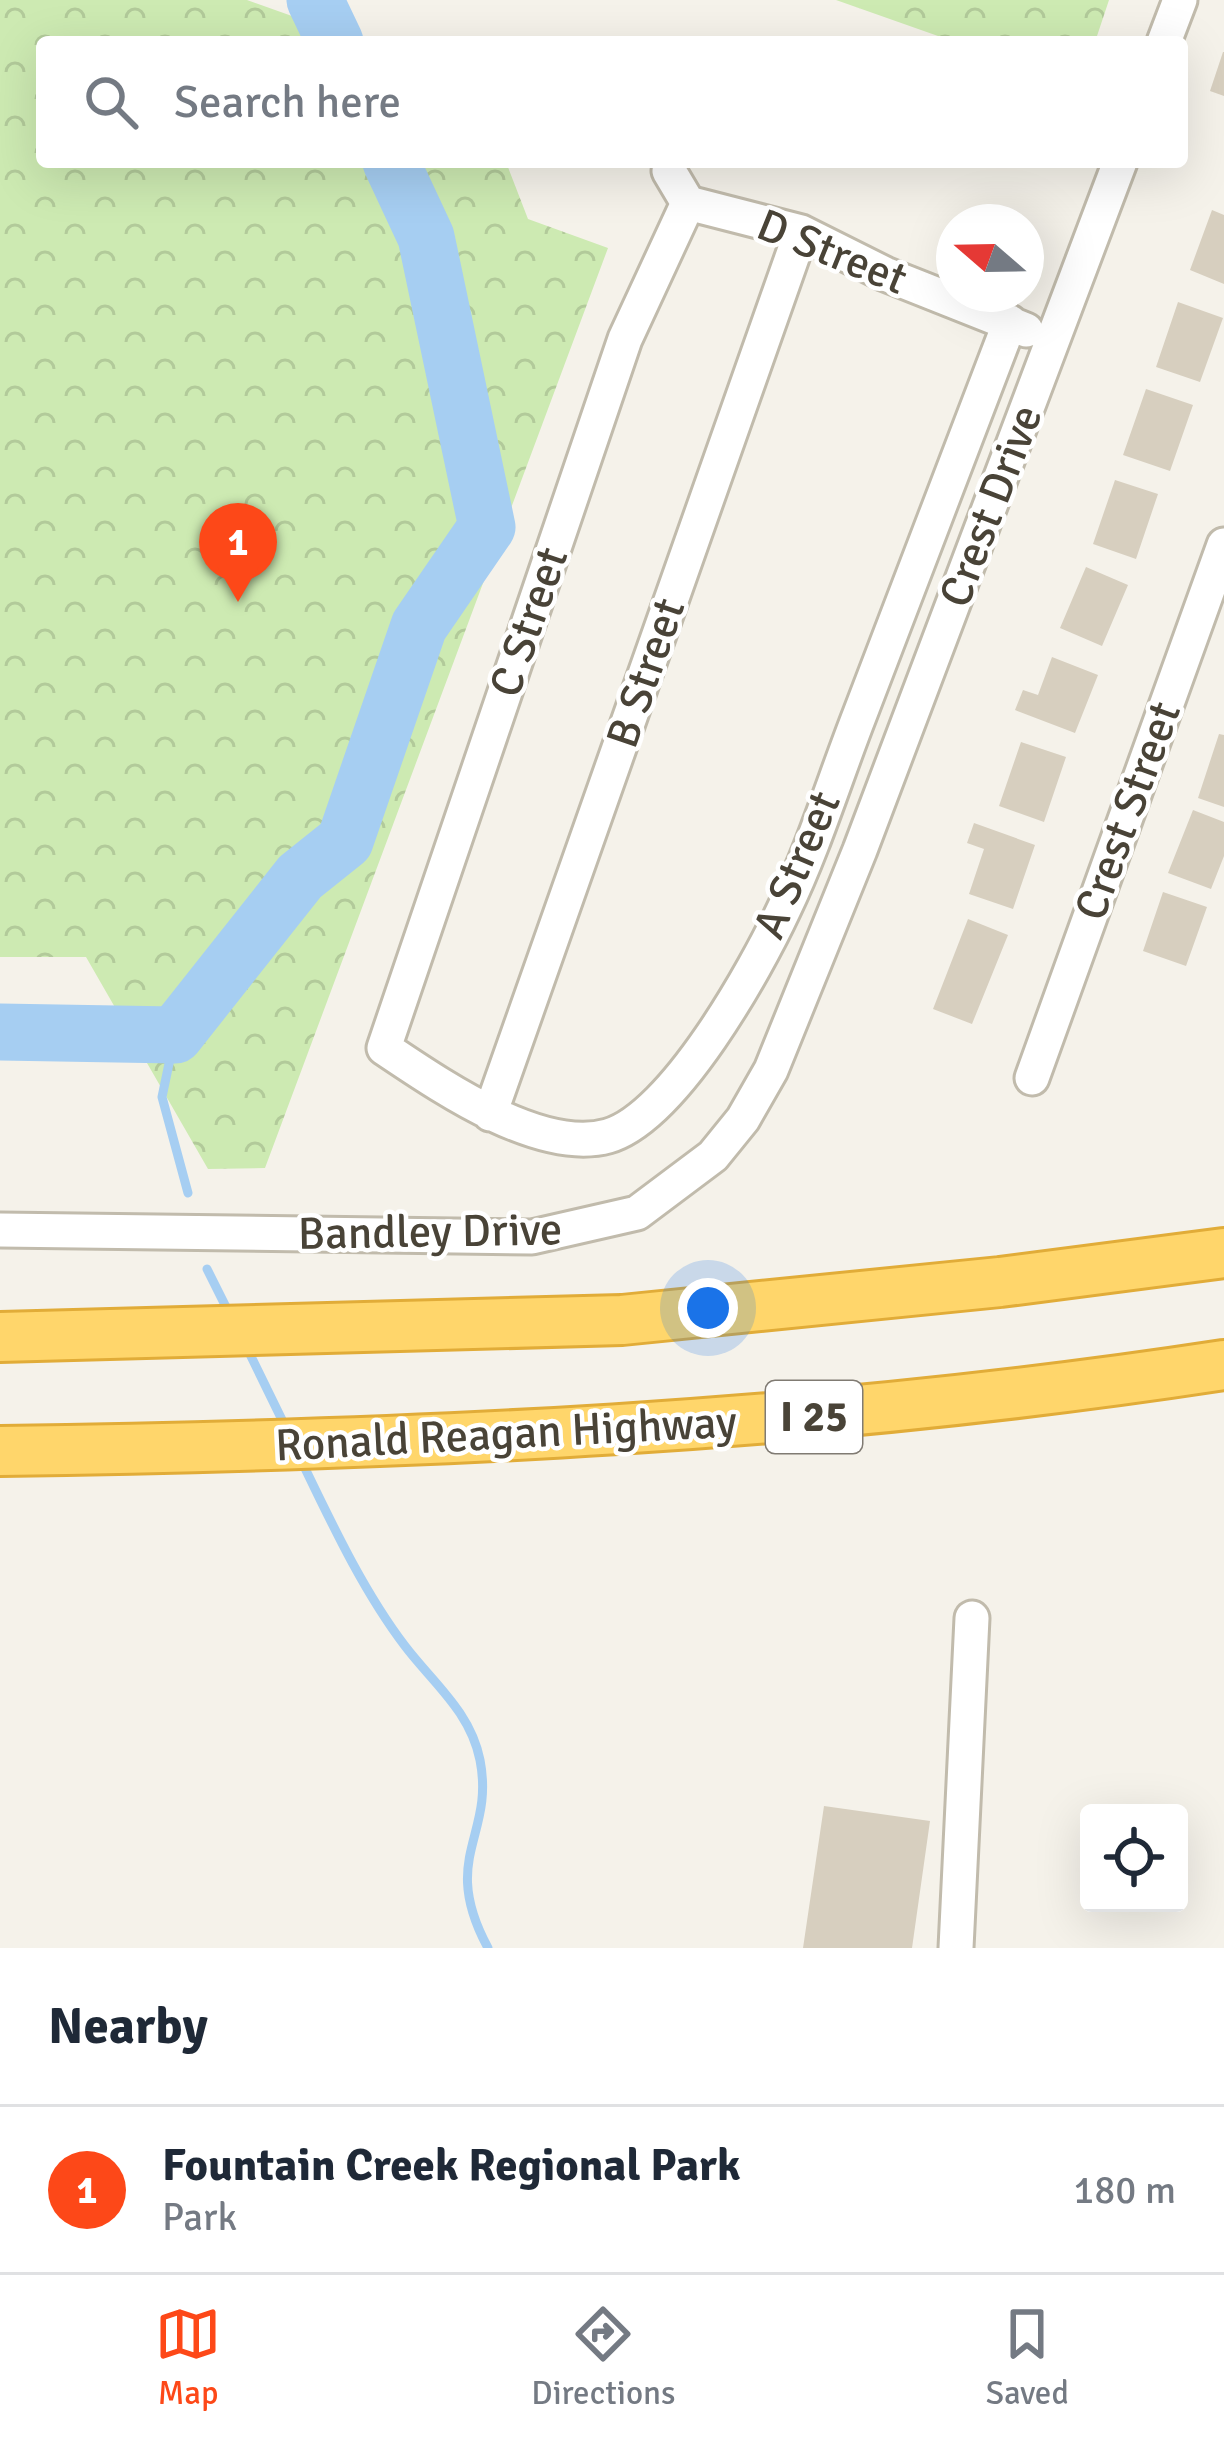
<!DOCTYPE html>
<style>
:root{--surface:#fff;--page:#f2f2f3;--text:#1f2937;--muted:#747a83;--line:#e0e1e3;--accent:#fd4818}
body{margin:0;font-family:Signika,sans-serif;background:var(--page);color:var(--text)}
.controls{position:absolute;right:36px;bottom:36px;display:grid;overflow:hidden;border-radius:12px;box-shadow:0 12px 48px #0002}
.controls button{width:108px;height:108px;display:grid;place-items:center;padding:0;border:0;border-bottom:3px solid var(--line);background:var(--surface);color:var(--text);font:60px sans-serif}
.compass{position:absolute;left:936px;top:204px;width:108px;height:108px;border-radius:50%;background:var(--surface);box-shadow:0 12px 48px #0002;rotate:290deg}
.you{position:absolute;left:708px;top:1308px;width:42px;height:42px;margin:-30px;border:9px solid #fff;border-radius:50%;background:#1a73e8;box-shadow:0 0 0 18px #1a73e833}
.badge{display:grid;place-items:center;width:78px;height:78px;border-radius:50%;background:var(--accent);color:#fff;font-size:39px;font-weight:700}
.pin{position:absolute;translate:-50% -99px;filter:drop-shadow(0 3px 6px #0008)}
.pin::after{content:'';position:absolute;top:63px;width:42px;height:36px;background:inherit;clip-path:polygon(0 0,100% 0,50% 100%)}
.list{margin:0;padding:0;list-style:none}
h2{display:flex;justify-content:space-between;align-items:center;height:156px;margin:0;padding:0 48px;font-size:51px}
h2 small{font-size:39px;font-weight:400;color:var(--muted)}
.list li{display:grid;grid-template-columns:78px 1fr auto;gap:36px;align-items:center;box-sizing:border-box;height:168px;padding:0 48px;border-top:3px solid var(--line)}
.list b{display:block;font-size:45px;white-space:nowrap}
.list p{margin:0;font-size:39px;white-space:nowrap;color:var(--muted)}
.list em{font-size:39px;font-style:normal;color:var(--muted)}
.icon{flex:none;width:66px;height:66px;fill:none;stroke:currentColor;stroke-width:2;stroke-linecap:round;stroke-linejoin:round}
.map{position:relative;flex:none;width:1224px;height:1948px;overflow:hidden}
.search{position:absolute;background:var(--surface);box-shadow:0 12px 48px #0002;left:36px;right:36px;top:36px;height:132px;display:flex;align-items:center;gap:30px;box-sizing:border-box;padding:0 42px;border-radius:12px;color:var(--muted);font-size:45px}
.sheet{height:324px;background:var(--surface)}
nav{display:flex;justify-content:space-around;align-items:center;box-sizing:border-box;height:168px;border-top:3px solid var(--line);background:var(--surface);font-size:33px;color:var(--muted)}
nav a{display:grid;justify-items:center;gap:6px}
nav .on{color:var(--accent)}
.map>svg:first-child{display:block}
.park{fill:url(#park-crowns)}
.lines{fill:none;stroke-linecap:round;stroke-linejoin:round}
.stream{stroke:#a6cef2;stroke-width:9}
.river{stroke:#a6cef2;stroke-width:57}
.building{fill:#d7cfbf}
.minor-casing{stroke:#c1bbac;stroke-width:39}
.highway-casing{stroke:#e1ac38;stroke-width:54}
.minor{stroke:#fff;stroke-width:33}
.highway{stroke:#ffd66b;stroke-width:48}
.labels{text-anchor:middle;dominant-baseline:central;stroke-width:9;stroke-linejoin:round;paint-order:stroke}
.shield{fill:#fff;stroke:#807b73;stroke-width:3}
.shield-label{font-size:42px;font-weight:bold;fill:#494337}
.street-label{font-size:45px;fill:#494337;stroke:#fff}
</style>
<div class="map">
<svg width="1224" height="1948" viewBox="0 0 1224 1948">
<defs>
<pattern id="park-crowns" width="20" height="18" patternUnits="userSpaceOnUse" patternTransform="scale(3)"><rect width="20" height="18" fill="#cdeab2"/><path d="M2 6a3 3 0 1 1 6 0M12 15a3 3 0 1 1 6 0" fill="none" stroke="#b2ca9a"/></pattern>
</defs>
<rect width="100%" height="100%" fill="#f5f2ea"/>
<!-- park -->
<path class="park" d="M 0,0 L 247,0 L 365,42 L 42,42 L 42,162 L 506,162 L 528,219 L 608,248 L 265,1168 L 208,1169 L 86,957 L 0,957 Z
M 836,0 L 1109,0 L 1095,42 L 955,42 Z"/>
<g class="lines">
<!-- stream -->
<path class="stream" d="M 175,1035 L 162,1097 L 188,1193
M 207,1269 L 230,1315
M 246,1346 L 286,1428
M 301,1460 C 331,1522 363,1591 405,1646 C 433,1683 470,1711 480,1760 C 495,1837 439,1857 488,1948"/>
<!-- river -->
<path class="river" d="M 315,0 L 335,42
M 0,1032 L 175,1035 L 300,877 L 345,841 L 419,626 L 487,527 L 426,237 L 391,162"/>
</g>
<!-- building -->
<path class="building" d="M 1223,52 L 1224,52 L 1224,96 L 1210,91 Z
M 1212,210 L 1224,215 L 1224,284 L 1190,270 Z
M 1178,302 L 1223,318 L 1200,382 L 1156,367 Z
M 1146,389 L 1193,405 L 1170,471 L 1123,455 Z
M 1115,480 L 1158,494 L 1136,559 L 1093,544 Z
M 1086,567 L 1128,585 L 1102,646 L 1060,628 Z
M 1052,657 L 1098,675 L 1075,733 L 1015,710 L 1023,690 L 1038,695 Z
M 1219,734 L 1224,735 L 1224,807 L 1198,798 Z
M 1021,742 L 1066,757 L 1044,822 L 999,806 Z
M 1193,810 L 1224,822 L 1224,856 L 1211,889 L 1168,873 Z
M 974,823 L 1035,845 L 1013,909 L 969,894 L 984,849 L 967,843 Z
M 1163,892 L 1207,907 L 1186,966 L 1143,951 Z
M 968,919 L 1008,935 L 972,1024 L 933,1009 Z
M 824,1806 L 930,1821 L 912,1948 L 803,1948 Z"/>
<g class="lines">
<!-- minor casing -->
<g class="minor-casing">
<path id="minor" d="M 1164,42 L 1180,0
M 669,171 L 688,203 L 801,232 L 885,274 L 1026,330
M 688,203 L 625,339 L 384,1048 C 438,1084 539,1155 608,1136 C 674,1117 756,969 784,909 C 814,847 835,778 860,714 C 910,583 960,453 1010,322
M 1032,1078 L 1224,545
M 490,1114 L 801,232
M 0,1230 L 532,1237 L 637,1213 L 713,1156 L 743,1119 L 771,1070 L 860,850 L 1120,162
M 956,1948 L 972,1618"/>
</g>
<!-- highway casing -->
<g class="highway-casing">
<path id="highway" d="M 0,1337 L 622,1320 L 1000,1282 L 1224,1253
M 0,1451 C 415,1445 813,1428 1224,1365"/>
</g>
<!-- minor -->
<use href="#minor" class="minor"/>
<!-- highway -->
<use href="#highway" class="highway"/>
</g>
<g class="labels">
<!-- shield labels -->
<rect class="shield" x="766" y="1381" width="96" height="72" rx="9"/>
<g class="shield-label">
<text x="814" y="1417">I 25</text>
</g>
<!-- street labels -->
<g class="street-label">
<text transform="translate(832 252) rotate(22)">D Street</text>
<text transform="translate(991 506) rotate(-69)">Crest Drive</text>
<text transform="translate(529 622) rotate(-71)">C Street</text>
<text transform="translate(646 673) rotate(-71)">B Street</text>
<text transform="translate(1128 811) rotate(-70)">Crest Street</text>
<text transform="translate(797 865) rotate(-67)">A Street</text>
<text transform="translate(430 1232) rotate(-1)">Bandley Drive</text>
<text transform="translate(506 1434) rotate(-3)">Ronald Reagan Highway</text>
</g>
</g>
</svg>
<div class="controls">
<button><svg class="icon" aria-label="locate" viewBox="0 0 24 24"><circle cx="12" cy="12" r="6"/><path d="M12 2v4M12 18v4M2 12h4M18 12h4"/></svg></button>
</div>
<svg class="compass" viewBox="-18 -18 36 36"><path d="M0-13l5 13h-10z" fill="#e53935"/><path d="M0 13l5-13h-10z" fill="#747a83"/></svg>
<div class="you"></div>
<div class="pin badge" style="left:238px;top:602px">1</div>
<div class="search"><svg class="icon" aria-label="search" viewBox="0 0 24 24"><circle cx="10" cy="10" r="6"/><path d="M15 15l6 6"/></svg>Search here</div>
</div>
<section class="sheet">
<h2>Nearby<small></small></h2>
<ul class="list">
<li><span class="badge">1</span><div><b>Fountain Creek Regional Park</b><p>Park</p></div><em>180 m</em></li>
</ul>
</section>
<nav>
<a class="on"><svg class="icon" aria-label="map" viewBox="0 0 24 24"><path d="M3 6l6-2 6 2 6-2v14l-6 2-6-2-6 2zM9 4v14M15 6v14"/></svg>Map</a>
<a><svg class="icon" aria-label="directions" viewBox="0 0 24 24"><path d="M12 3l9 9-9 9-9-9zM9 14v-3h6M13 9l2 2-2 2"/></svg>Directions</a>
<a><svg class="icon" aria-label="saved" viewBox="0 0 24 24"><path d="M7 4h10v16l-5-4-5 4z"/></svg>Saved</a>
</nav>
